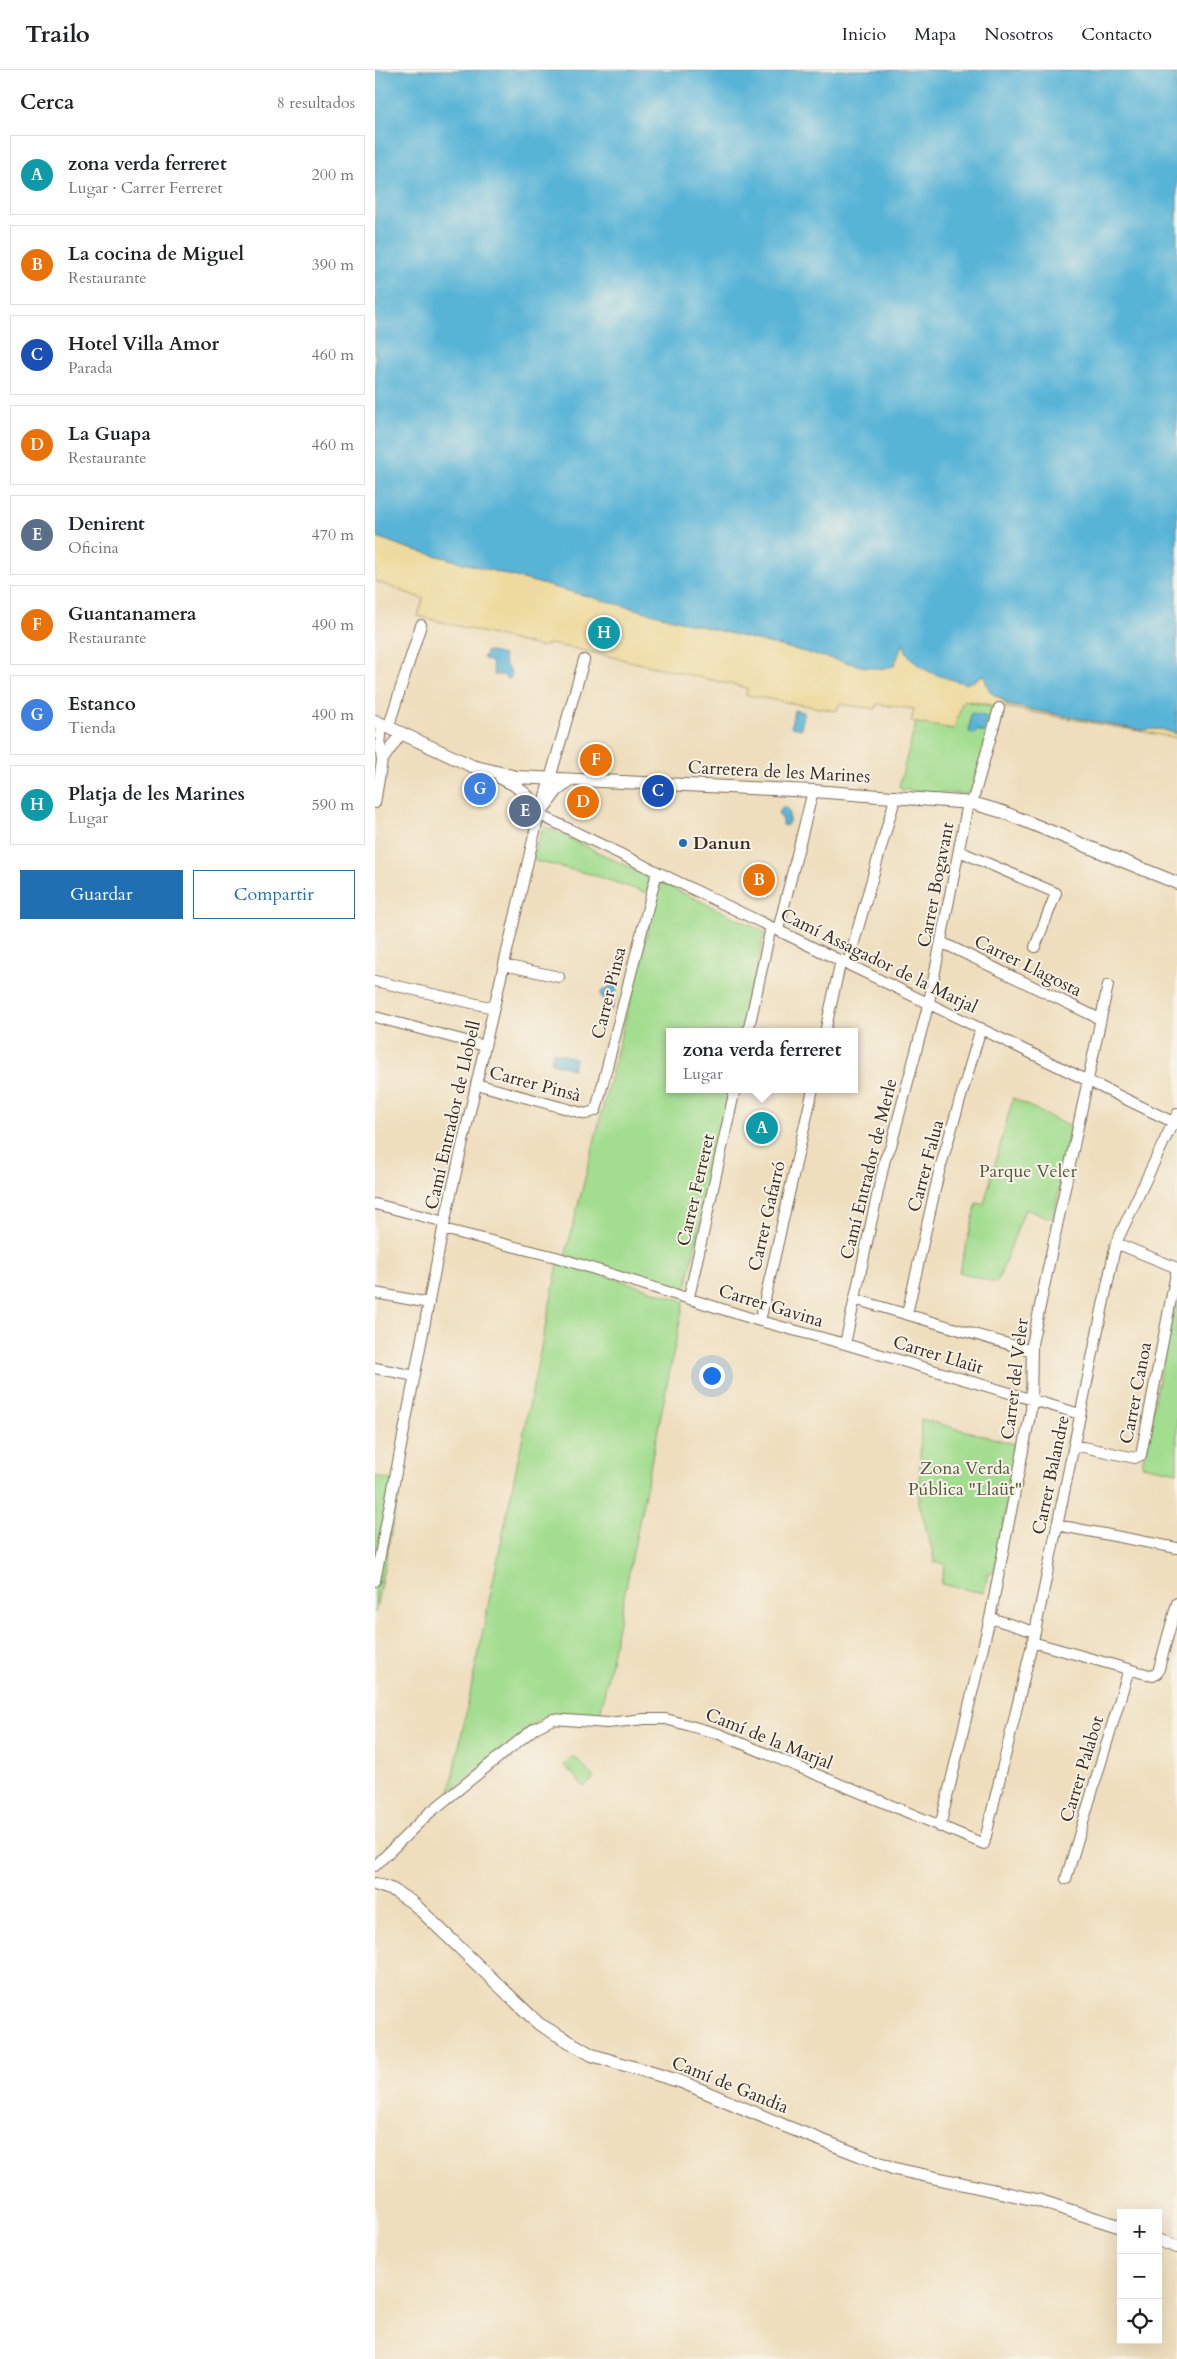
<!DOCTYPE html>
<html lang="es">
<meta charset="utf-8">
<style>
:root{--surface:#fff;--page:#f6f6f6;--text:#202124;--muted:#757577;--line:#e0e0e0;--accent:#1f6fb2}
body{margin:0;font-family:Cardo,serif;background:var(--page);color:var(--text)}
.controls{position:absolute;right:15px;bottom:15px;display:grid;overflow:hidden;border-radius:0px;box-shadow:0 5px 20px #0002}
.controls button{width:45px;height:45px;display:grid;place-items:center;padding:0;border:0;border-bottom:1px solid var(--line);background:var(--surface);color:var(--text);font:25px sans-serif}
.you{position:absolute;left:336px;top:1305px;width:18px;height:18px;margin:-12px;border:4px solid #fff;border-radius:50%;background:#1a73e8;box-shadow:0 0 0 8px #1a73e833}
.badge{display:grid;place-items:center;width:32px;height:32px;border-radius:50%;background:var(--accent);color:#fff;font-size:16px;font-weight:700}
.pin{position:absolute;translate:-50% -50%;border:2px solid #fff;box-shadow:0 1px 5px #0006}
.popup{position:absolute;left:291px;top:958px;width:192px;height:65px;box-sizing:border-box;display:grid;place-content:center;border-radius:0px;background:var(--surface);filter:drop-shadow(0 1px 4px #0005);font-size:16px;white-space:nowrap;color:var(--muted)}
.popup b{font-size:19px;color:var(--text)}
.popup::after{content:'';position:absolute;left:50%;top:100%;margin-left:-10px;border:10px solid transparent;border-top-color:var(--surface)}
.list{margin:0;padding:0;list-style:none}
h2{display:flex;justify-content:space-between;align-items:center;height:65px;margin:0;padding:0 20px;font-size:21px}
h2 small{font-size:16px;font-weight:400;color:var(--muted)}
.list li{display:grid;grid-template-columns:32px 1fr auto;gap:15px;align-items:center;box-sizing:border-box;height:80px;margin:0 10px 10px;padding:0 10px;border:1px solid var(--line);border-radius:0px}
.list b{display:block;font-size:19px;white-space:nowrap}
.list p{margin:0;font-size:16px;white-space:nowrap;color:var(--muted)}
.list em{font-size:16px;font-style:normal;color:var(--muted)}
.actions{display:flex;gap:10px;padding:15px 20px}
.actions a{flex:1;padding:11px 0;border:1px solid var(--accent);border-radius:0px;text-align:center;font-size:18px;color:var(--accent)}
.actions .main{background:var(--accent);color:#fff}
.icon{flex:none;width:28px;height:28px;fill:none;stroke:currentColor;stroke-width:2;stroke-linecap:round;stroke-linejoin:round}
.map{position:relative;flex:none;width:802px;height:2289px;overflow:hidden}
header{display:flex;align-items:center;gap:30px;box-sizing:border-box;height:70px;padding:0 25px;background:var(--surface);border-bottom:1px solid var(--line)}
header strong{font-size:24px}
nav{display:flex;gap:28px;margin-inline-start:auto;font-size:18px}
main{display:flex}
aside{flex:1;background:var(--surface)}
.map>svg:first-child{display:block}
.green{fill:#a3dd8f;stroke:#6f8456}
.sand{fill:#eeda9e;stroke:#94825e}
.water{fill:#59b4d7;stroke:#4a6f7a}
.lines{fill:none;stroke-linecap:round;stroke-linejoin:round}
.minor-casing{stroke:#7a6956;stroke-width:12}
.major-casing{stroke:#7a6956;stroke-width:14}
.minor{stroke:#fff;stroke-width:10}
.major{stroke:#fff;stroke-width:12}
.poi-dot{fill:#1f6fb2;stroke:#f7f3e8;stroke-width:2}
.labels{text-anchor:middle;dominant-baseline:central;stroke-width:4;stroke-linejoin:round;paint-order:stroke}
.street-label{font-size:18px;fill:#3b2a1e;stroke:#f7f3e8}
.poi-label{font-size:18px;font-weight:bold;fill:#3b2a1e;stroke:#f7f3e8;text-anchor:start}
.park-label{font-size:18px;fill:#55573a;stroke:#f7f3e8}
</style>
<header>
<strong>Trailo</strong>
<nav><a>Inicio</a><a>Mapa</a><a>Nosotros</a><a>Contacto</a></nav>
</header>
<main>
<aside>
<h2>Cerca<small>8 resultados</small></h2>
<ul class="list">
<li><span class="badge" style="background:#0f9aa8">A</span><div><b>zona verda ferreret</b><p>Lugar · Carrer Ferreret</p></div><em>200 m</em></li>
<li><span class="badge" style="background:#e8710a">B</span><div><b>La cocina de Miguel</b><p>Restaurante</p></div><em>390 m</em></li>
<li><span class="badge" style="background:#1a4fb4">C</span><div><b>Hotel Villa Amor</b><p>Parada</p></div><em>460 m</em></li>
<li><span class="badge" style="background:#e8710a">D</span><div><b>La Guapa</b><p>Restaurante</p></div><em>460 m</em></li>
<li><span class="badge" style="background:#5c6f8a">E</span><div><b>Denirent</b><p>Oficina</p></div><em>470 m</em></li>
<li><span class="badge" style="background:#e8710a">F</span><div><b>Guantanamera</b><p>Restaurante</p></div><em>490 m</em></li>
<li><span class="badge" style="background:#3f7fe0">G</span><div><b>Estanco</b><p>Tienda</p></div><em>490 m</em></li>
<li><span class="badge" style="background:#0f9aa8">H</span><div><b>Platja de les Marines</b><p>Lugar</p></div><em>590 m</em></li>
</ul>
<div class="actions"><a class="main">Guardar</a><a>Compartir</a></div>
</aside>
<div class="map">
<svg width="802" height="2289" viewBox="0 0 802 2289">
<rect width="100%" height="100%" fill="#f7f3e8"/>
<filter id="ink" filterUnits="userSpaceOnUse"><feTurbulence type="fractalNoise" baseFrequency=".02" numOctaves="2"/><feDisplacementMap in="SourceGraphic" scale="10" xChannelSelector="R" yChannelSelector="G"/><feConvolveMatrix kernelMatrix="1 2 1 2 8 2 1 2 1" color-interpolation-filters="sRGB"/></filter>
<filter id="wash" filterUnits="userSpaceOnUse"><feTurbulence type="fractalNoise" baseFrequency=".0096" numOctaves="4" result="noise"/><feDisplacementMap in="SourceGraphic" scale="20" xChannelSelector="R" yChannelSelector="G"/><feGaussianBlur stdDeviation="1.12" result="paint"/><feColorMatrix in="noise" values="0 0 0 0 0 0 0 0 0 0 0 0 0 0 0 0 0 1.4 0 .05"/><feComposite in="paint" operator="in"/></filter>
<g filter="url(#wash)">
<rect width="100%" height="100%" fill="#efdebd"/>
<!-- green -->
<path class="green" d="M 588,631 L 622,637 L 599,718 L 591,724 L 527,720 L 524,716 L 541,653 L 579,659 Z
M 171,757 L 272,806 L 275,812 L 272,823 L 215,804 L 160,791 L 157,788 L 167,760 Z
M 285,812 L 390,862 L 368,962 L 294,962 L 294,1019 L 355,1019 L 310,1223 L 190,1187 Z
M 638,1028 L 697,1058 L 678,1149 L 650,1139 L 622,1213 L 584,1202 L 602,1133 L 609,1134 Z
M 184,1190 L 309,1231 L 224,1650 L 188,1644 L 167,1648 L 75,1721 Z
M 802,1217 L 802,1402 L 767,1395 Z
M 546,1349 L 643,1375 L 619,1503 L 613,1503 L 609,1523 L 566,1514 L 570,1494 L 559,1492 L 558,1483 L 544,1432 Z
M 0,1406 L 26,1412 L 0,1543 Z
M 199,1686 L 219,1708 L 209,1717 L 189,1695 Z"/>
<!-- sand -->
<path class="sand" d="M 0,466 L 29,477 L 309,552 L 486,596 L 505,599 L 528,573 L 599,612 L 609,604 L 612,616 L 632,635 L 765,660 L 786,659 L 802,664 L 802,668 L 588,630 L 579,659 L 536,652 L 539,639 L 502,634 L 501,639 L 464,634 L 462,641 L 371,625 L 372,618 L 202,579 L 175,574 L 166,577 L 43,546 L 48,529 L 0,511 Z"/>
<!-- water -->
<path class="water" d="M 0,0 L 802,0 L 802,664 L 786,659 L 765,660 L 632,635 L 627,628 C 614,626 612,616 609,604 L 592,614 C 566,606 538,602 528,574 L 519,596 L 505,599 L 486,596 L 309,552 L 29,477 L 0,466 Z
M 112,581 L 128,585 L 130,594 L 136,602 L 136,608 L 132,609 L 128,605 L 119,605 L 117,593 L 108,588 Z
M 419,640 L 429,642 L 426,659 L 416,657 Z
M 596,643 L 613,647 L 609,663 L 602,660 L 600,664 L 594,662 Z
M 407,737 L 411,738 L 414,742 L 414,752 L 411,756 L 407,755 L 407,749 L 403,743 Z
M 237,915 L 241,916 L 242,919 L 237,939 L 234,941 L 230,939 L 231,934 L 226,926 L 226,922 Z
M 178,982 L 200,988 L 198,999 L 176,993 Z"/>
</g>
<g filter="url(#ink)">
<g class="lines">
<!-- minor casing -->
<g class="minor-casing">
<path id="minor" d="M 13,658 L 46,555
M 7,691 L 26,664
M 0,733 L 7,691 L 5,676 L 7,655
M 597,733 L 624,638
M 165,745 L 802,1054
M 584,781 L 681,823 L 660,877
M 403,860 L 438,721
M 566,872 L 725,949
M 473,893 L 518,736 L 519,726
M 129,895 L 184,907
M 0,911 L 119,938
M 0,947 L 110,976
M 373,962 L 396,857
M 450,962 L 466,890
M 101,1014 L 211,1044 L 221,1040 L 282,802
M 0,1134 L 70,1152
M 68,1159 L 181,1187 L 385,1251 L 470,1274 L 705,1344
M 741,1173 L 802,1198
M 0,1223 L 54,1233
M 314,1227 L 360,1019
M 479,1229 L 657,1281
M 532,1244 L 564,1102 L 606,958
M 385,1251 L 438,1019
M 470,1274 L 510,1089 L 516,1076 L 554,932 L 593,733
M 0,1298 L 40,1306
M 699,1375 L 760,1388 L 766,1385 L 802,1198
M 682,1455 L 802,1478
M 0,1511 L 68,1159 L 110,976 L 160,761 L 209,590
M 615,1548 L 660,1562
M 657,1572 L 778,1606 L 783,1602 L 802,1533
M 565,1757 L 615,1548 L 656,1340 L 657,1274 L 733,915
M 0,1796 L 53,1744 L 160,1658 L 178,1649 L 232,1653 L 270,1649 L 291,1649 L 344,1664 L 609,1774 L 660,1562 L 741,1173 L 802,1044
M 691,1809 L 754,1599"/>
</g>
<!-- major casing -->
<g class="major-casing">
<path id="major" d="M 0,651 L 97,696 L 141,707 L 438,721 L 597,733 L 628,742 L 802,813
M 126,708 L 140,715 L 167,740 L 182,720 L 196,710
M 0,1814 L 18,1820 L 38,1833 L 164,1954 L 217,1985 L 307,2012 L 410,2056 L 520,2099 L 662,2130 L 746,2157
M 783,2170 L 802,2177"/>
</g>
<!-- minor -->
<use href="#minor" class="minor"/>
<!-- major -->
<use href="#major" class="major"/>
</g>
</g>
<!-- markers -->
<circle class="poi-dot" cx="308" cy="773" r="5"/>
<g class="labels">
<!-- street labels -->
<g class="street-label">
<text transform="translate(404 702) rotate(3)">Carretera de les Marines</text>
<text transform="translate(561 815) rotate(-79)">Carrer Bogavant</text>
<text transform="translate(504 891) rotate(26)">Camí Assagador de la Marjal</text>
<text transform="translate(653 896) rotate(26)">Carrer Llagosta</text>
<text transform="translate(234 923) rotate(-76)">Carrer Pinsa</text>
<text transform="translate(160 1014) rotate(15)">Carrer Pinsà</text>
<text transform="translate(78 1045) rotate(-77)">Camí Entrador de Llobell</text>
<text transform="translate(551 1096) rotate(-75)">Carrer Falua</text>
<text transform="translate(494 1099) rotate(-76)">Camí Entrador de Merle</text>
<text transform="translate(321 1120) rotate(-77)">Carrer Ferreret</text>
<text transform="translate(392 1146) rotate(-77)">Carrer Gafarró</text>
<text transform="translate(396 1236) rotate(17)">Carrer Gavina</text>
<text transform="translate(563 1285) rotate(17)">Carrer Llaüt</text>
<text transform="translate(640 1309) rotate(-83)">Carrer del Veler</text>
<text transform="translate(761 1323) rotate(-79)">Carrer Canoa</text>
<text transform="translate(676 1405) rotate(-78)">Carrer Balandre</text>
<text transform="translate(394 1669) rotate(22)">Camí de la Marjal</text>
<text transform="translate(707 1699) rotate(-73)">Carrer Palabot</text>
<text transform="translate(355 2015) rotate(22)">Camí de Gandia</text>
</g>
<!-- poi labels -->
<g class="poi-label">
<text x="318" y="773">Danun</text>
</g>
<!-- park labels -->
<g class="park-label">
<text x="653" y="1101">Parque Veler</text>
<text x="590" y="1398">Zona Verda<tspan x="590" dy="21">Pública "Llaüt"</tspan></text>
</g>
</g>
</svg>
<div class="controls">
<button>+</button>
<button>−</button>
<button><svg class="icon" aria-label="locate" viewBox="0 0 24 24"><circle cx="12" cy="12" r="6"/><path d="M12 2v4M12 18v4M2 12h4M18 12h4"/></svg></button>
</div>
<div class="you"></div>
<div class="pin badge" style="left:387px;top:1058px;background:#0f9aa8">A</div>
<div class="popup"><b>zona verda ferreret</b>Lugar</div>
<div class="pin badge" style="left:384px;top:810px;background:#e8710a">B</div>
<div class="pin badge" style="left:283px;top:721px;background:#1a4fb4">C</div>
<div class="pin badge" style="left:208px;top:732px;background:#e8710a">D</div>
<div class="pin badge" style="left:150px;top:741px;background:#5c6f8a">E</div>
<div class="pin badge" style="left:221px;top:690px;background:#e8710a">F</div>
<div class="pin badge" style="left:105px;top:719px;background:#3f7fe0">G</div>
<div class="pin badge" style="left:229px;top:563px;background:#0f9aa8">H</div>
</div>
</main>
